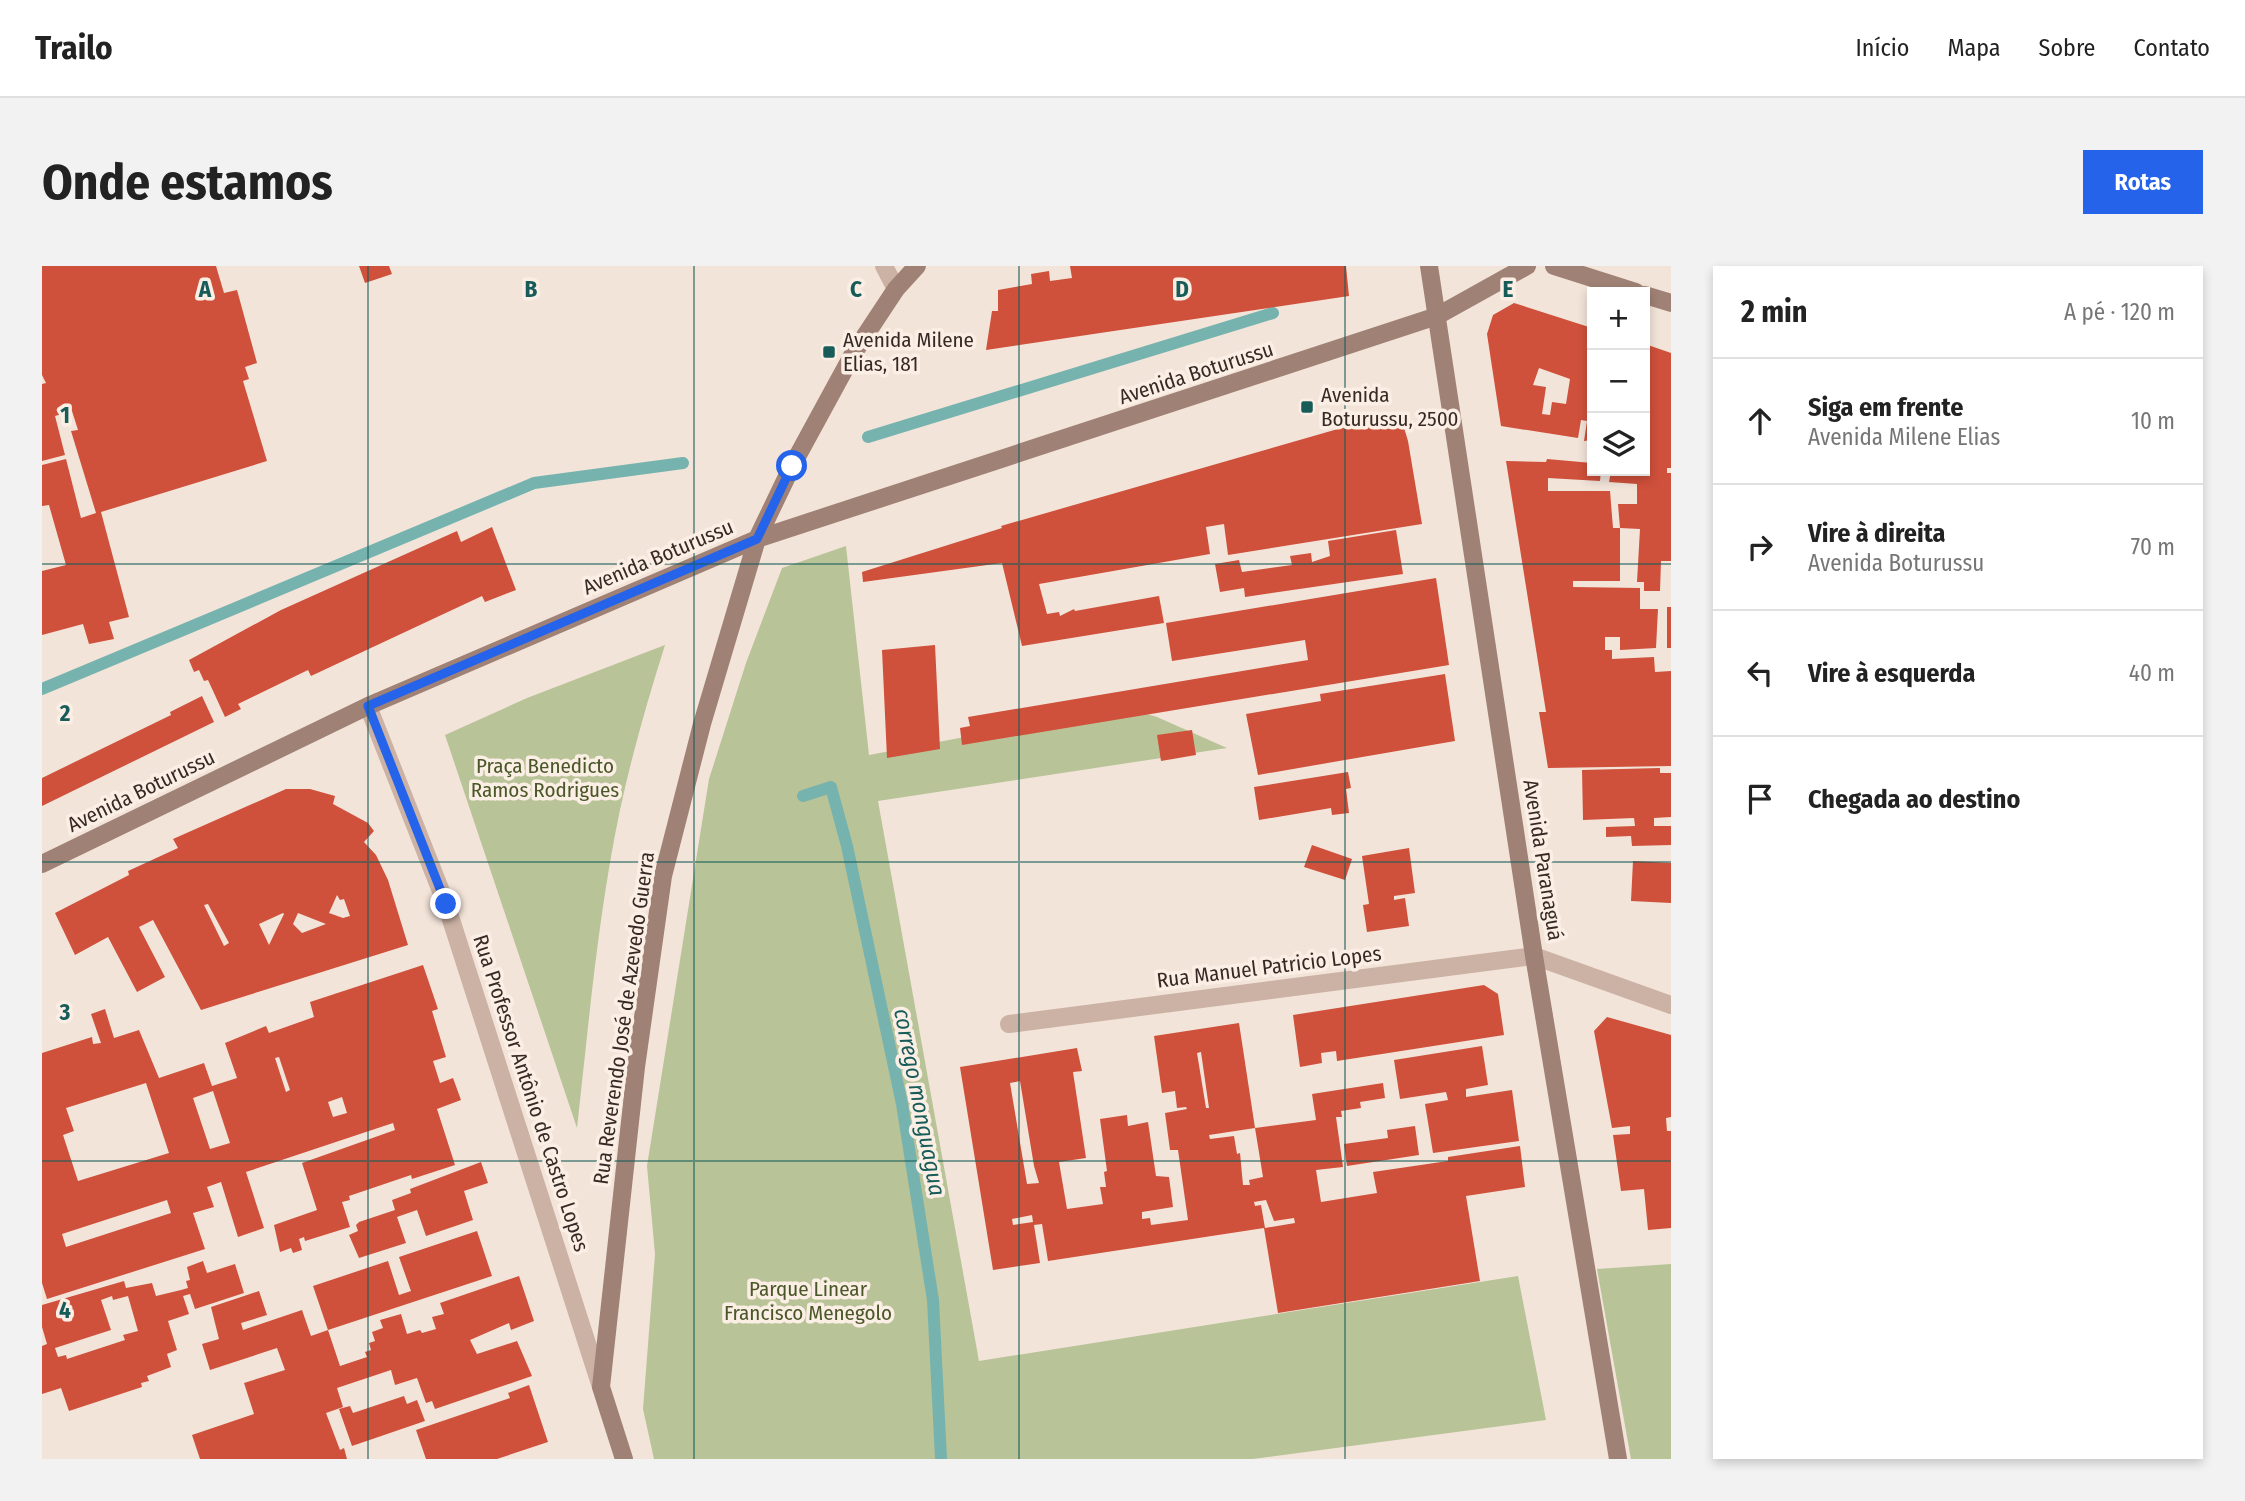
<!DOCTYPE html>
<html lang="pt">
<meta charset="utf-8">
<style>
:root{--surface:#fff;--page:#f2f2f2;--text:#222;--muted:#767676;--line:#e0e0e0;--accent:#2563eb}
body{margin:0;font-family:"Fira Sans Condensed",sans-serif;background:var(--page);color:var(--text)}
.controls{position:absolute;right:21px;top:21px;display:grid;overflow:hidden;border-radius:0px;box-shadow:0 4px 10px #0003}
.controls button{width:63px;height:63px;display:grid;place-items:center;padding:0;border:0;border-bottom:2px solid var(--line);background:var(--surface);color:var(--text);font:35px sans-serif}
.stop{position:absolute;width:21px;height:21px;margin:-16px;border:5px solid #2563eb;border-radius:50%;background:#fff}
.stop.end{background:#2563eb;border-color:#fff;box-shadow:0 2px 7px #0008}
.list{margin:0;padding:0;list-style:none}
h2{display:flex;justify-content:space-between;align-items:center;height:91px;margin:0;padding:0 28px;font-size:30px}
h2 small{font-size:23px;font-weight:400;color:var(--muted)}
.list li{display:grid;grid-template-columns:46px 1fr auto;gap:21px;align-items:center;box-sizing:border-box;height:126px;padding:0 28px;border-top:2px solid var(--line)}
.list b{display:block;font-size:26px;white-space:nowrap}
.list p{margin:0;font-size:23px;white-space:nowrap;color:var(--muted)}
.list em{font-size:23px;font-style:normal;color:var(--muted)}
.icon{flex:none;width:38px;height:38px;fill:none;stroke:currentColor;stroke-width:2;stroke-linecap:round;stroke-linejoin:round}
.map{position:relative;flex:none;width:1629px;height:1193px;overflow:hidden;border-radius:0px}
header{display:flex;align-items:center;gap:42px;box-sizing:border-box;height:98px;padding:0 35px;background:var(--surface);border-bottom:2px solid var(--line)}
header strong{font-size:33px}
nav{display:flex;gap:38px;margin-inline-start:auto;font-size:24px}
.intro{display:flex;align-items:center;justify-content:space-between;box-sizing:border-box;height:168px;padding:0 42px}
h1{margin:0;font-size:49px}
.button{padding:18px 32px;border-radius:0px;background:var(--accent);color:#fff;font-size:24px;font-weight:700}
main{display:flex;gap:42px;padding:0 42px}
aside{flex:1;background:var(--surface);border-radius:0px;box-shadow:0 4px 10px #0003}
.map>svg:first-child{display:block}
.green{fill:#b9c398}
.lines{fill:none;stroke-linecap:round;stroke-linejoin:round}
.stream{stroke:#76b3af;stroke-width:12}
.building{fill:#cf503b;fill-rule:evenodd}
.street{stroke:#ccb2a4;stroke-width:18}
.secondary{stroke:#a08175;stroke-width:18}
.route{stroke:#2563eb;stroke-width:9}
.grid{fill:none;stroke:#185c5a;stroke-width:2;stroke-opacity:0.55}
.poi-dot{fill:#185c5a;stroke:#fbefe5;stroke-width:2.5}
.labels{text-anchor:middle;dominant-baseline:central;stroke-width:7;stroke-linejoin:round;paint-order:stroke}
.poi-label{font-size:21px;fill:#372a26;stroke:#fbefe5;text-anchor:start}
.street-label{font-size:21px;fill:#372a26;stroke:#fbefe5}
.park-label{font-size:21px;fill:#4a5728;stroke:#fbefe5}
.water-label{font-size:23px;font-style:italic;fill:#185c5a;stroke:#fbefe5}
.grid-label{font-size:23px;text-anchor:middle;font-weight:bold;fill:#185c5a;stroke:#fbefe5;stroke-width:7;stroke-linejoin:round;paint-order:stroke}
</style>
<header>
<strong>Trailo</strong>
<nav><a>Início</a><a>Mapa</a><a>Sobre</a><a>Contato</a></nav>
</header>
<div class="intro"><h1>Onde estamos</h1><a class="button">Rotas</a></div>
<main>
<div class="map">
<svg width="1629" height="1193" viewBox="0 0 1629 1193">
<rect width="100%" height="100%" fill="#f3e4d9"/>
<!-- green -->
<path class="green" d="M 804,280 L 827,489 L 1082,441 L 1115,451 L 1185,482 L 836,535 L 937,1095 L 1476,1010 L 1504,1154 L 1211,1193 L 612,1193 L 601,1143 L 613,988 L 605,900 L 667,513 L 704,397 L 740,302 Z
M 623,379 C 606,433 590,488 578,544 C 556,649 547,755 535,862 L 403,469 L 485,432 Z
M 1629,998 L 1629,1193 L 1589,1193 L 1555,1003 Z"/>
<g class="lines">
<!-- stream -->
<path class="stream" d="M 826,171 L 1231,47
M 0,423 L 492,217 L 641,197
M 761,530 L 789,521 L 805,580 L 860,838 L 891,1034 L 899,1193"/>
</g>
<!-- building -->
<path class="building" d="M 0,0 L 174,0 L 182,27 L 195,24 L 215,97 L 203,101 L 207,113 L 201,115 L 225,195 L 59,246 L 87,351 L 67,356 L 72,373 L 47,378 L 41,358 L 0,369 L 0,305 L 24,299 L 7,239 L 0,240 L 0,199 L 24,193 L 39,252 L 54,247 L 29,165 L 36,164 L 30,145 L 13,150 L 23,189 L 0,195 L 0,118 L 4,117 L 0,109 Z
M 317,0 L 347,0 L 350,8 L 323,17 Z
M 1028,0 L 1304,0 L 1307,30 L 944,84 L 950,45 L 956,45 L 956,24 L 990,18 L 989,8 L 1007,5 L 1008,15 L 1030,12 Z
M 1472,37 L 1550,62 L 1550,174 L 1542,175 L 1545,155 L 1539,154 L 1536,172 L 1459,160 L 1445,68 L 1451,49 ZM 1497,102 L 1528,113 L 1524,138 L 1510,136 L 1508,149 L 1500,148 L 1504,121 L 1491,119 Z
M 1603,78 L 1629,87 L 1629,202 L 1625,202 L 1625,207 L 1629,207 L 1629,295 L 1619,295 L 1618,325 L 1602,325 L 1602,316 L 1595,316 L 1598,263 L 1578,262 L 1578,315 L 1531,315 L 1531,321 L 1598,322 L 1598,343 L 1616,343 L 1614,382 L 1578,384 L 1578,371 L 1563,371 L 1563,384 L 1570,384 L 1570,393 L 1612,391 L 1613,406 L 1629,405 L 1629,500 L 1506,502 L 1497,446 L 1504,446 L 1464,195 L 1504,196 L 1505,193 L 1550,197 L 1550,205 L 1559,205 L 1558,215 L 1506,212 L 1506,225 L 1568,225 L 1571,262 L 1578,262 L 1576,238 L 1595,238 L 1595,218 L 1567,216 L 1569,205 L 1603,205 Z
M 1348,148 L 1360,155 L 1366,175 L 1380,258 L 1186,289 L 1182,258 L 1164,261 L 1168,288 L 997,318 L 1005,348 L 1017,346 L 1018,350 L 1032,343 L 1033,345 L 1117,330 L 1122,357 L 980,380 L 960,297 L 821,316 L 820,306 L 960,262 L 959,260 Z
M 450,261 L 474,324 L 443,336 L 440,330 L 269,410 L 266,404 L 196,438 L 199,443 L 183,451 L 166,414 L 162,415 L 157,404 L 152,406 L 147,394 L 239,344 L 415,265 L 419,276 Z
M 1354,264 L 1361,308 L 1203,331 L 1202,322 L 1178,326 L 1173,298 L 1197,294 L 1200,306 L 1250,299 L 1248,290 L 1269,287 L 1270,296 L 1288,290 L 1286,275 Z
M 1394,312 L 1407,399 L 920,479 L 918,462 L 928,460 L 926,451 L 1266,394 L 1263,374 L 1130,395 L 1124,357 Z
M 1625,341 L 1629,341 L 1629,382 L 1625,382 Z
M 893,379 L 898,483 L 845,492 L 840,384 Z
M 1403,408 L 1413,475 L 1216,509 L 1204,448 L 1279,435 L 1278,428 Z
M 160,430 L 172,456 L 0,540 L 0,512 L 129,449 L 128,446 Z
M 1150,464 L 1154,489 L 1119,495 L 1115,469 Z
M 1618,502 L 1618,507 L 1629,507 L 1629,551 L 1612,552 L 1612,560 L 1629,560 L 1629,579 L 1590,580 L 1589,570 L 1564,571 L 1564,561 L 1593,560 L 1592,552 L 1541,554 L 1540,504 Z
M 1306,506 L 1309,522 L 1304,523 L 1307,547 L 1290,549 L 1289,542 L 1217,554 L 1212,521 Z
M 244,523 L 268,523 L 293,530 L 291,538 L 326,557 L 332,565 L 322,576 L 334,589 L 346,614 L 366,679 L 159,744 L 111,654 L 97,661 L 123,711 L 95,726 L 66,671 L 33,689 L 13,647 L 87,609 L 86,605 L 136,582 L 131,573 ZM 295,629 L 298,634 L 302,633 L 308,650 L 301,652 L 287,647 ZM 166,638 L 187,677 L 182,680 L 162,639 ZM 241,647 L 242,648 L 227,679 L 217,658 ZM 256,647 L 284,658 L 260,667 L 251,658 Z
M 1270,579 L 1310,593 L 1303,614 L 1262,601 Z
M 1367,582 L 1373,627 L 1352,630 L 1352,634 L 1363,632 L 1367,660 L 1325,666 L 1321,639 L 1327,638 L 1320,590 Z
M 1591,595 L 1629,597 L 1629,637 L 1589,635 Z
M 381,699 L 396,743 L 390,745 L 404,791 L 391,795 L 398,817 L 411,812 L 419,834 L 395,843 L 413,899 L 370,913 L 369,909 L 307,930 L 308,934 L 300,936 L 308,961 L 263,975 L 262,971 L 257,973 L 260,984 L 251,987 L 249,982 L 238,986 L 232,959 L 275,944 L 260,897 L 353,864 L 351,857 L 204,906 L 222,962 L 196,971 L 179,916 L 165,921 L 172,941 L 151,947 L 163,983 L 5,1033 L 0,1017 L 0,787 L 50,771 L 51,778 L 59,777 L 49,748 L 63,743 L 72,772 L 97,764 L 117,812 L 162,797 L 170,820 L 195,812 L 183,777 L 224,760 L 227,767 L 272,751 L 268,736 ZM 237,791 L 248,824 L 244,826 L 233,792 ZM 104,817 L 127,887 L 36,915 L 21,869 L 32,865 L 24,842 ZM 171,825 L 188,877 L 168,883 L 151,832 ZM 300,831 L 305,847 L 291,851 L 286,836 ZM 125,934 L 129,947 L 24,981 L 20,968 Z
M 1442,719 L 1456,728 L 1462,769 L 1295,795 L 1294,785 L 1279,787 L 1280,797 L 1258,801 L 1251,749 Z
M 1565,751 L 1629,769 L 1629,851 L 1624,852 L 1625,865 L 1629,865 L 1629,962 L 1606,964 L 1602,923 L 1579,925 L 1571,869 L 1588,868 L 1588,860 L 1570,862 L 1552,765 Z
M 1197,757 L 1213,862 L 1167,869 L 1168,873 L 1192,870 L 1195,888 L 1198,887 L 1201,919 L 1208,919 L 1207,914 L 1221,911 L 1213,862 L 1274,854 L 1270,828 L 1341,817 L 1343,832 L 1318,836 L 1319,842 L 1299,845 L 1300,851 L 1294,851 L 1301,901 L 1274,904 L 1279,936 L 1335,927 L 1331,906 L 1406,895 L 1406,891 L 1478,880 L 1483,921 L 1424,930 L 1438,1015 L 1236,1047 L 1222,962 L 1006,995 L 1000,958 L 992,959 L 998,997 L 951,1004 L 918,801 L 1035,782 L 1040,805 L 1031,806 L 1044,892 L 1017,896 L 1025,943 L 1061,938 L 1058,921 L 1064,921 L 1062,906 L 1065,905 L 1058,853 L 1085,849 L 1086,860 L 1106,856 L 1114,910 L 1127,911 L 1131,941 L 1100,946 L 1100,953 L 1108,952 L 1109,959 L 1146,954 L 1136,884 L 1128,884 L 1123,847 L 1145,843 L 1144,841 L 1135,842 L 1133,825 L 1120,827 L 1112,770 ZM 1159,786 L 1167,842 L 1164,842 L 1155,787 ZM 978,815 L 992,900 L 997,917 L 985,918 L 968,817 ZM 1224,934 L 1232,955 L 1252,952 L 1253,957 L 1223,962 L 1219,939 L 1213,940 L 1212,936 ZM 990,949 L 991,956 L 971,959 L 970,953 Z
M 1440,780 L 1446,819 L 1424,823 L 1424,831 L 1470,824 L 1477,875 L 1391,887 L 1383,838 L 1406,834 L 1404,826 L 1358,833 L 1352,794 Z
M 1373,860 L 1377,889 L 1305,900 L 1302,878 L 1346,872 L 1345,864 Z
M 439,896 L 446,917 L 422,925 L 431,954 L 384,970 L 375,944 L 355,951 L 364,977 L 317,992 L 307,969 L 316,965 L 314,959 L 317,956 L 353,944 L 350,934 L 369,927 L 368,923 Z
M 435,965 L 450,1010 L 286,1064 L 271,1020 L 346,995 L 357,1029 L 369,1025 L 357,991 Z
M 161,995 L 165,1007 L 193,998 L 202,1027 L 153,1043 L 148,1028 L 141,1030 L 147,1048 L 126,1055 L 135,1084 L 125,1088 L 129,1101 L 105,1110 L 107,1115 L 99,1117 L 100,1121 L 27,1145 L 19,1122 L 0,1128 L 0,1080 L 5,1078 L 0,1061 L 0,1039 L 82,1015 L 84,1022 L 110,1017 L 114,1030 L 139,1024 L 146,1022 L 144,1015 L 148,1014 L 145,1001 ZM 70,1030 L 71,1034 L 86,1030 L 96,1065 L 81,1069 L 83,1074 L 25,1093 L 24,1089 L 16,1091 L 13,1082 L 69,1064 L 59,1034 Z
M 477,1010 L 492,1055 L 469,1064 L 467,1057 L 428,1074 L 435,1088 L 475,1075 L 490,1110 L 393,1143 L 390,1135 L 384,1137 L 375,1112 L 353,1119 L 349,1104 L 295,1122 L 301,1141 L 284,1147 L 298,1184 L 302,1182 L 305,1193 L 158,1193 L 150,1169 L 212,1148 L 202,1117 L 243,1104 L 235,1082 L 168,1104 L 160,1078 L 177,1073 L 169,1041 L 217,1025 L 225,1049 L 199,1057 L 201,1064 L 260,1044 L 269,1070 L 286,1064 L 298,1100 L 325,1091 L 323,1086 L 329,1084 L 327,1077 L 333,1075 L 330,1066 L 341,1062 L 338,1054 L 359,1048 L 365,1068 L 378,1064 L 380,1067 L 394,1063 L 390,1051 L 402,1048 L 398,1037 Z
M 487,1119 L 506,1176 L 455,1193 L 384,1193 L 374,1164 L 468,1132 L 466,1127 Z
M 362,1130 L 365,1138 L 375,1134 L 383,1155 L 310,1180 L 297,1143 L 308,1140 L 311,1147 Z"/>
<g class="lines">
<!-- street -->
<path class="street" d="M 842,0 L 854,23
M 326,440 L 404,638 L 559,1121
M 967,758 L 1492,690 L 1629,739"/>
<!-- secondary -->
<path class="secondary" d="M 1387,0 L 1492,690 L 1576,1193
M 1512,0 L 1594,26
M 1603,29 L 1629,37
M 0,598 L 326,440 L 715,273 L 1395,50 L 1485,0
M 582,1193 L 559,1121 L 594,801 L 621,610 L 660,458 L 715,273 L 750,200 L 811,88 L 854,23 L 875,0"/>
</g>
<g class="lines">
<!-- route -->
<path class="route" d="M 404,638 L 326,440 L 715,273 L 750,200"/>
</g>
<!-- grid -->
<path class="grid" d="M 326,0 L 326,1193M 652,0 L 652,1193M 977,0 L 977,1193M 1303,0 L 1303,1193M 0,298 L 1629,298M 0,596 L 1629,596M 0,895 L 1629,895"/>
<!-- markers -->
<g class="poi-dot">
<rect x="780" y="79" width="14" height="14" rx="3.5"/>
<rect x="1258" y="134" width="14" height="14" rx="3.5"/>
</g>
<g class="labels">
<!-- poi labels -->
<g class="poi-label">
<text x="801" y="74">Avenida Milene<tspan x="801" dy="24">Elias, 181</tspan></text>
<text x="1279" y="129">Avenida<tspan x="1279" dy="24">Boturussu, 2500</tspan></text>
</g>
<!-- street labels -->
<g class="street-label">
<text transform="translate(1154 107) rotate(-18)">Avenida Boturussu</text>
<text transform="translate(616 291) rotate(-23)">Avenida Boturussu</text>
<text transform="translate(99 525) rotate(-26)">Avenida Boturussu</text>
<text transform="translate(1501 594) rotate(81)">Avenida Paranaguá</text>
<text transform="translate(1227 701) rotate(-7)">Rua Manuel Patricio Lopes</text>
<text transform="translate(582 752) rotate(-82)">Rua Reverendo José de Azevedo Guerra</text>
<text transform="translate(489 827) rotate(72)">Rua Professor Antônio de Castro Lopes</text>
</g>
<!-- park labels -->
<g class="park-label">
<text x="503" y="500">Praça Benedicto<tspan x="503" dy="24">Ramos Rodrigues</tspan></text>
<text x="766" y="1023">Parque Linear<tspan x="766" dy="24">Francisco Menegolo</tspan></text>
</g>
<!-- water labels -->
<g class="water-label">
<text transform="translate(878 836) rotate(79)">corrego monguagua</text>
</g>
</g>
<g class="grid-label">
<text x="163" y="31">A</text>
<text x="489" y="31">B</text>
<text x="814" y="31">C</text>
<text x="1140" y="31">D</text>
<text x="1466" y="31">E</text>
<text x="23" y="157">1</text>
<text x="23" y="455">2</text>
<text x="23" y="754">3</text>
<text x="23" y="1052">4</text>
</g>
</svg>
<div class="controls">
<button>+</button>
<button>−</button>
<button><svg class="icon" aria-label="layers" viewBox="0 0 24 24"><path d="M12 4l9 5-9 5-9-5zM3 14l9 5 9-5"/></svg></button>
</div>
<div class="stop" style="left:750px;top:200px"></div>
<div class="stop end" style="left:404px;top:638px"></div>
</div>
<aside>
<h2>2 min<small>A pé · 120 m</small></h2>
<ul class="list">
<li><svg class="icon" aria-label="ahead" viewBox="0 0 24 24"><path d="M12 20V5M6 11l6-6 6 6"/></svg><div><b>Siga em frente</b><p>Avenida Milene Elias</p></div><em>10 m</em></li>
<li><svg class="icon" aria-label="right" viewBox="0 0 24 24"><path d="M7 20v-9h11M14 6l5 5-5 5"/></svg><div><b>Vire à direita</b><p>Avenida Boturussu</p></div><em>70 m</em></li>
<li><svg class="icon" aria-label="left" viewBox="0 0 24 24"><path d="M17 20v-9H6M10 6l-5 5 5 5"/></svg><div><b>Vire à esquerda</b></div><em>40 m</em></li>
<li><svg class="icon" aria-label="arrive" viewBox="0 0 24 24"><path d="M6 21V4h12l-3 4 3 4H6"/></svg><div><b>Chegada ao destino</b></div></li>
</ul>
</aside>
</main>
